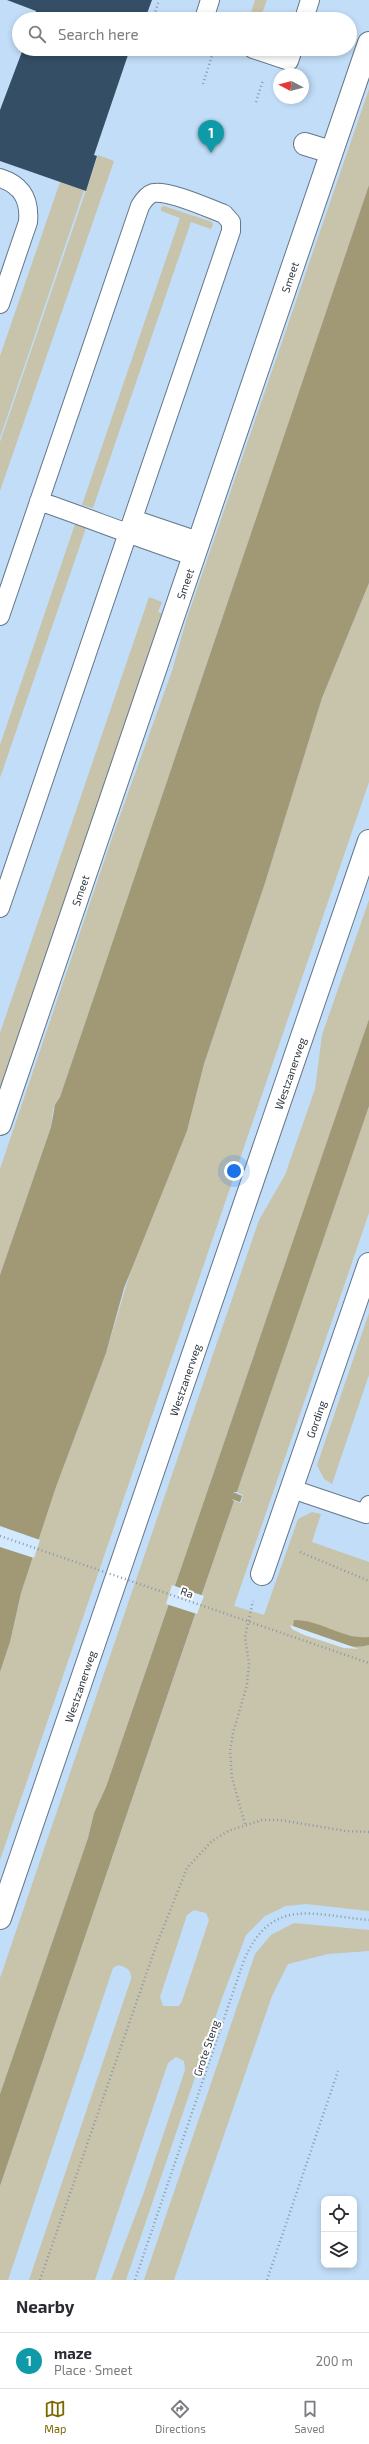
<!DOCTYPE html>
<meta charset="utf-8">
<style>
:root{--surface:#fff;--page:#f7f7f7;--text:#2b2b33;--muted:#7c7c81;--line:#e1e1e2;--accent:#7b6900}
body{margin:0;font-family:"Exo 2",sans-serif;background:var(--page);color:var(--text)}
.controls{position:absolute;right:12px;bottom:12px;display:grid;overflow:hidden;border-radius:8px;box-shadow:0 2px 6px #0003}
.controls button{width:36px;height:36px;display:grid;place-items:center;padding:0;border:0;border-bottom:1px solid var(--line);background:var(--surface);color:var(--text);font:20px sans-serif}
.compass{position:absolute;left:273px;top:68px;width:36px;height:36px;border-radius:50%;background:var(--surface);box-shadow:0 2px 6px #0003;rotate:277deg}
.you{position:absolute;left:234px;top:1171px;width:14px;height:14px;margin:-10px;border:3px solid #fff;border-radius:50%;background:#1a73e8;box-shadow:0 0 0 6px #1a73e833}
.badge{display:grid;place-items:center;width:26px;height:26px;border-radius:50%;background:var(--accent);color:#fff;font-size:13px;font-weight:700}
.pin{position:absolute;translate:-50% -33px;filter:drop-shadow(0 1px 2px #0008)}
.pin::after{content:'';position:absolute;top:21px;width:14px;height:12px;background:inherit;clip-path:polygon(0 0,100% 0,50% 100%)}
.list{margin:0;padding:0;list-style:none}
h2{display:flex;justify-content:space-between;align-items:center;height:52px;margin:0;padding:0 16px;font-size:17px}
h2 small{font-size:13px;font-weight:400;color:var(--muted)}
.list li{display:grid;grid-template-columns:26px 1fr auto;gap:12px;align-items:center;box-sizing:border-box;height:56px;padding:0 16px;border-top:1px solid var(--line)}
.list b{display:block;font-size:15px;white-space:nowrap}
.list p{margin:0;font-size:13px;white-space:nowrap;color:var(--muted)}
.list em{font-size:13px;font-style:normal;color:var(--muted)}
.icon{flex:none;width:22px;height:22px;fill:none;stroke:currentColor;stroke-width:2;stroke-linecap:round;stroke-linejoin:round}
.map{position:relative;flex:none;width:369px;height:2280px;overflow:hidden}
.search{position:absolute;background:var(--surface);box-shadow:0 2px 6px #0003;left:12px;right:12px;top:12px;height:44px;display:flex;align-items:center;gap:10px;box-sizing:border-box;padding:0 14px;border-radius:22px;color:var(--muted);font-size:15px}
.sheet{height:108px;background:var(--surface)}
nav{display:flex;justify-content:space-around;align-items:center;box-sizing:border-box;height:56px;border-top:1px solid var(--line);background:var(--surface);font-size:11px;color:var(--muted)}
nav a{display:grid;justify-items:center;gap:2px}
nav .on{color:var(--accent)}
.map>svg:first-child{display:block}
.built{fill:#c2ddf7;fill-rule:evenodd}
.green{fill:#c8c3ab;fill-rule:evenodd}
.water{fill:#a19975}
.pier{fill:#d3e9fd}
.building{fill:#344e66}
.lines{fill:none;stroke-linecap:round;stroke-linejoin:round}
.lane-casing{stroke:#64778a;stroke-width:20}
.street-casing{stroke:#64778a;stroke-width:24}
.primary-casing{stroke:#64778a;stroke-width:24}
.path{stroke:#8999a7;stroke-width:2.5;stroke-dasharray:1 3;stroke-linecap:butt}
.lane{stroke:#fff;stroke-width:18}
.street{stroke:#fff;stroke-width:22}
.primary{stroke:#fff;stroke-width:22}
.path-bridge{stroke:#8999a7;stroke-width:2.5;stroke-dasharray:1 3;stroke-linecap:butt}
.labels{text-anchor:middle;dominant-baseline:central;stroke-width:4;stroke-linejoin:round;paint-order:stroke}
.street-label{font-size:11px;fill:#2f373f;stroke:#fff}
</style>
<div class="map">
<svg width="369" height="2280" viewBox="0 0 369 2280">
<rect width="100%" height="100%" fill="#d3e9fd"/>
<!-- built -->
<path class="built" d="M 0,0 L 369,0 L 369,2280 L 0,2280 ZM 19,19 L 350,19 L 350,49 L 19,49 ZM 279,74 L 303,74 L 303,98 L 279,98 ZM 324,2199 L 354,2199 L 354,2265 L 324,2265 Z"/>
<!-- green -->
<path class="green" d="M 255,0 L 267,0 L 260,19 L 249,19 Z
M 369,89 L 369,185 L 60,1097 L 53,1110 L 51,1127 L 0,1275 L 0,1169 L 113,835 L 172,671 L 186,621 Z
M 98,155 L 114,161 L 0,491 L 0,442 Z
M 60,182 L 84,190 L 0,438 L 0,356 Z
M 164,206 L 212,222 L 213,225 L 211,229 L 191,222 L 93,508 L 82,505 L 180,218 L 161,211 L 161,207 Z
M 75,524 L 86,528 L 0,778 L 0,745 Z
M 369,583 L 369,782 L 0,1860 L 0,1672 L 10,1642 L 21,1593 L 56,1487 L 106,1353 L 134,1260 L 187,1131 L 204,1064 L 265,883 L 322,698 Z
M 149,597 L 162,602 L 158,612 L 170,616 L 0,1097 L 0,1033 Z
M 369,900 L 369,1019 L 106,1787 L 94,1813 L 88,1838 L 0,2094 L 0,1978 L 259,1220 L 285,1175 L 315,1089 L 322,1035 Z
M 369,1105 L 369,1213 L 234,1606 L 264,1615 L 298,1519 L 312,1512 L 321,1514 L 312,1542 L 369,1562 L 369,1637 L 360,1638 L 348,1635 L 363,1646 L 369,1645 L 369,1911 L 306,1904 L 286,1906 L 265,1916 L 246,1935 L 222,1998 L 126,2280 L 111,2280 L 143,2195 L 185,2070 L 184,2061 L 176,2057 L 168,2063 L 95,2280 L 29,2280 L 131,1979 C 132,1969 125,1967 118,1965 L 113,1968 L 8,2280 L 0,2280 L 0,2186 L 234,1501 L 241,1503 L 243,1495 L 237,1492 ZM 194,1910 L 206,1913 L 209,1920 L 182,2001 L 179,2006 L 163,2006 L 160,1997 L 187,1915 Z
M 369,1313 L 369,1375 L 332,1484 L 324,1479 L 317,1465 Z
M 294,1923 L 369,1930 L 369,1951 L 328,1954 L 288,1964 L 272,1996 L 174,2280 L 144,2280 L 255,1954 L 271,1935 Z"/>
<!-- water -->
<path class="water" d="M 369,185 L 369,583 L 322,698 L 265,883 L 204,1064 L 187,1131 L 124,1288 L 106,1353 L 56,1487 L 21,1593 L 10,1642 L 0,1672 L 0,1275 L 51,1127 L 55,1105 L 60,1097 Z
M 369,1019 L 369,1106 L 240,1483 L 237,1492 L 233,1492 L 242,1496 L 240,1502 L 231,1499 L 234,1501 L 202,1594 L 0,2186 L 0,2094 L 88,1838 L 94,1813 L 106,1787 C 194,1531 281,1275 369,1019 Z
M 294,1620 C 322,1620 343,1640 369,1637 L 369,1645 C 343,1652 317,1636 293,1627 Z"/>
<!-- pier -->
<path class="pier" d="M 0,1526 L 40,1540 L 34,1558 L 0,1547 Z
M 172,1585 L 204,1596 L 197,1614 L 166,1604 Z
M 290,1625 L 359,1649 L 344,1648 L 304,1635 L 292,1629 Z"/>
<!-- building -->
<path class="building" d="M 7,0 L 152,0 L 145,19 L 33,19 L 36,11 Z
M 23,49 L 130,49 L 94,155 L 97,156 L 86,191 L 0,161 L 0,110 Z"/>
<g class="lines">
<!-- lane casing -->
<g class="lane-casing">
<path id="lane" d="M 204,19 L 210,0
M 304,19 L 310,0
M 253,49 L 289,61 L 293,49
M 0,178 C 22,185 30,200 28,222 L 0,304
M 39,501 C 91,519 141,539 193,556
M 133,519 L 198,541
M 0,616 L 140,206 C 143,201 147,195 153,193 C 169,190 208,208 224,214 L 231,222 L 231,231 L 0,908
M 292,1489 L 366,1514 L 369,1505"/>
</g>
<!-- street casing -->
<g class="street-casing">
<g id="street">
<path d="M 305,144 L 331,152"/>
<path id="s1" d="M 0,1124 L 369,43"/>
<path id="s2" d="M 262,1574 L 369,1264"/>
</g>
</g>
<!-- primary casing -->
<g class="primary-casing">
<g id="primary">
<path id="s3" d="M 0,1918 L 369,841"/>
</g>
</g>
<!-- path -->
<path class="path" d="M 153,19 L 159,0
M 203,84 L 214,49
M 256,102 L 263,80
M 300,1552 L 369,1581
M 245,1824 L 232,1778 L 230,1751 L 233,1733 L 247,1685 L 249,1664 L 245,1637 L 253,1601
M 40,2280 L 156,1946 L 187,1868 L 212,1841 L 228,1831 L 262,1820 L 280,1820 L 346,1831 L 369,1832
M 135,2280 L 244,1960 C 272,1896 312,1915 369,1920
M 267,2280 L 338,2071"/>
<!-- lane -->
<use href="#lane" class="lane"/>
<!-- street -->
<use href="#street" class="street"/>
<!-- primary -->
<use href="#primary" class="primary"/>
<!-- path-bridge -->
<path class="path-bridge" d="M 0,1536 L 369,1663"/>
</g>
<g class="labels">
<!-- street labels -->
<g class="street-label">
<text stroke="none"><textPath href="#s1" startOffset="895">Smeet</textPath></text>
<text stroke="none"><textPath href="#s1" startOffset="571">Smeet</textPath></text>
<text stroke="none"><textPath href="#s1" startOffset="247">Smeet</textPath></text>
<text stroke="none"><textPath href="#s3" startOffset="893">Westzanerweg</textPath></text>
<text stroke="none"><textPath href="#s3" startOffset="569">Westzanerweg</textPath></text>
<text stroke="none"><textPath href="#s2" startOffset="164">Gording</textPath></text>
<text transform="translate(187 1592) rotate(19)">Ra</text>
<text stroke="none"><textPath href="#s3" startOffset="245">Westzanerweg</textPath></text>
<text transform="translate(206 2048) rotate(-71)">Grote Steng</text>
</g>
</g>
</svg>
<div class="controls">
<button><svg class="icon" aria-label="locate" viewBox="0 0 24 24"><circle cx="12" cy="12" r="6"/><path d="M12 2v4M12 18v4M2 12h4M18 12h4"/></svg></button>
<button><svg class="icon" aria-label="layers" viewBox="0 0 24 24"><path d="M12 4l9 5-9 5-9-5zM3 14l9 5 9-5"/></svg></button>
</div>
<svg class="compass" viewBox="-18 -18 36 36"><path d="M0-13l5 13h-10z" fill="#e53935"/><path d="M0 13l5-13h-10z" fill="#7c7c81"/></svg>
<div class="you"></div>
<div class="pin badge" style="left:211px;top:153px;background:#0f9aa8">1</div>
<div class="search"><svg class="icon" aria-label="search" viewBox="0 0 24 24"><circle cx="10" cy="10" r="6"/><path d="M15 15l6 6"/></svg>Search here</div>
</div>
<section class="sheet">
<h2>Nearby<small></small></h2>
<ul class="list">
<li><span class="badge" style="background:#0f9aa8">1</span><div><b>maze</b><p>Place · Smeet</p></div><em>200 m</em></li>
</ul>
</section>
<nav>
<a class="on"><svg class="icon" aria-label="map" viewBox="0 0 24 24"><path d="M3 6l6-2 6 2 6-2v14l-6 2-6-2-6 2zM9 4v14M15 6v14"/></svg>Map</a>
<a><svg class="icon" aria-label="directions" viewBox="0 0 24 24"><path d="M12 3l9 9-9 9-9-9zM9 14v-3h6M13 9l2 2-2 2"/></svg>Directions</a>
<a><svg class="icon" aria-label="saved" viewBox="0 0 24 24"><path d="M7 4h10v16l-5-4-5 4z"/></svg>Saved</a>
</nav>
